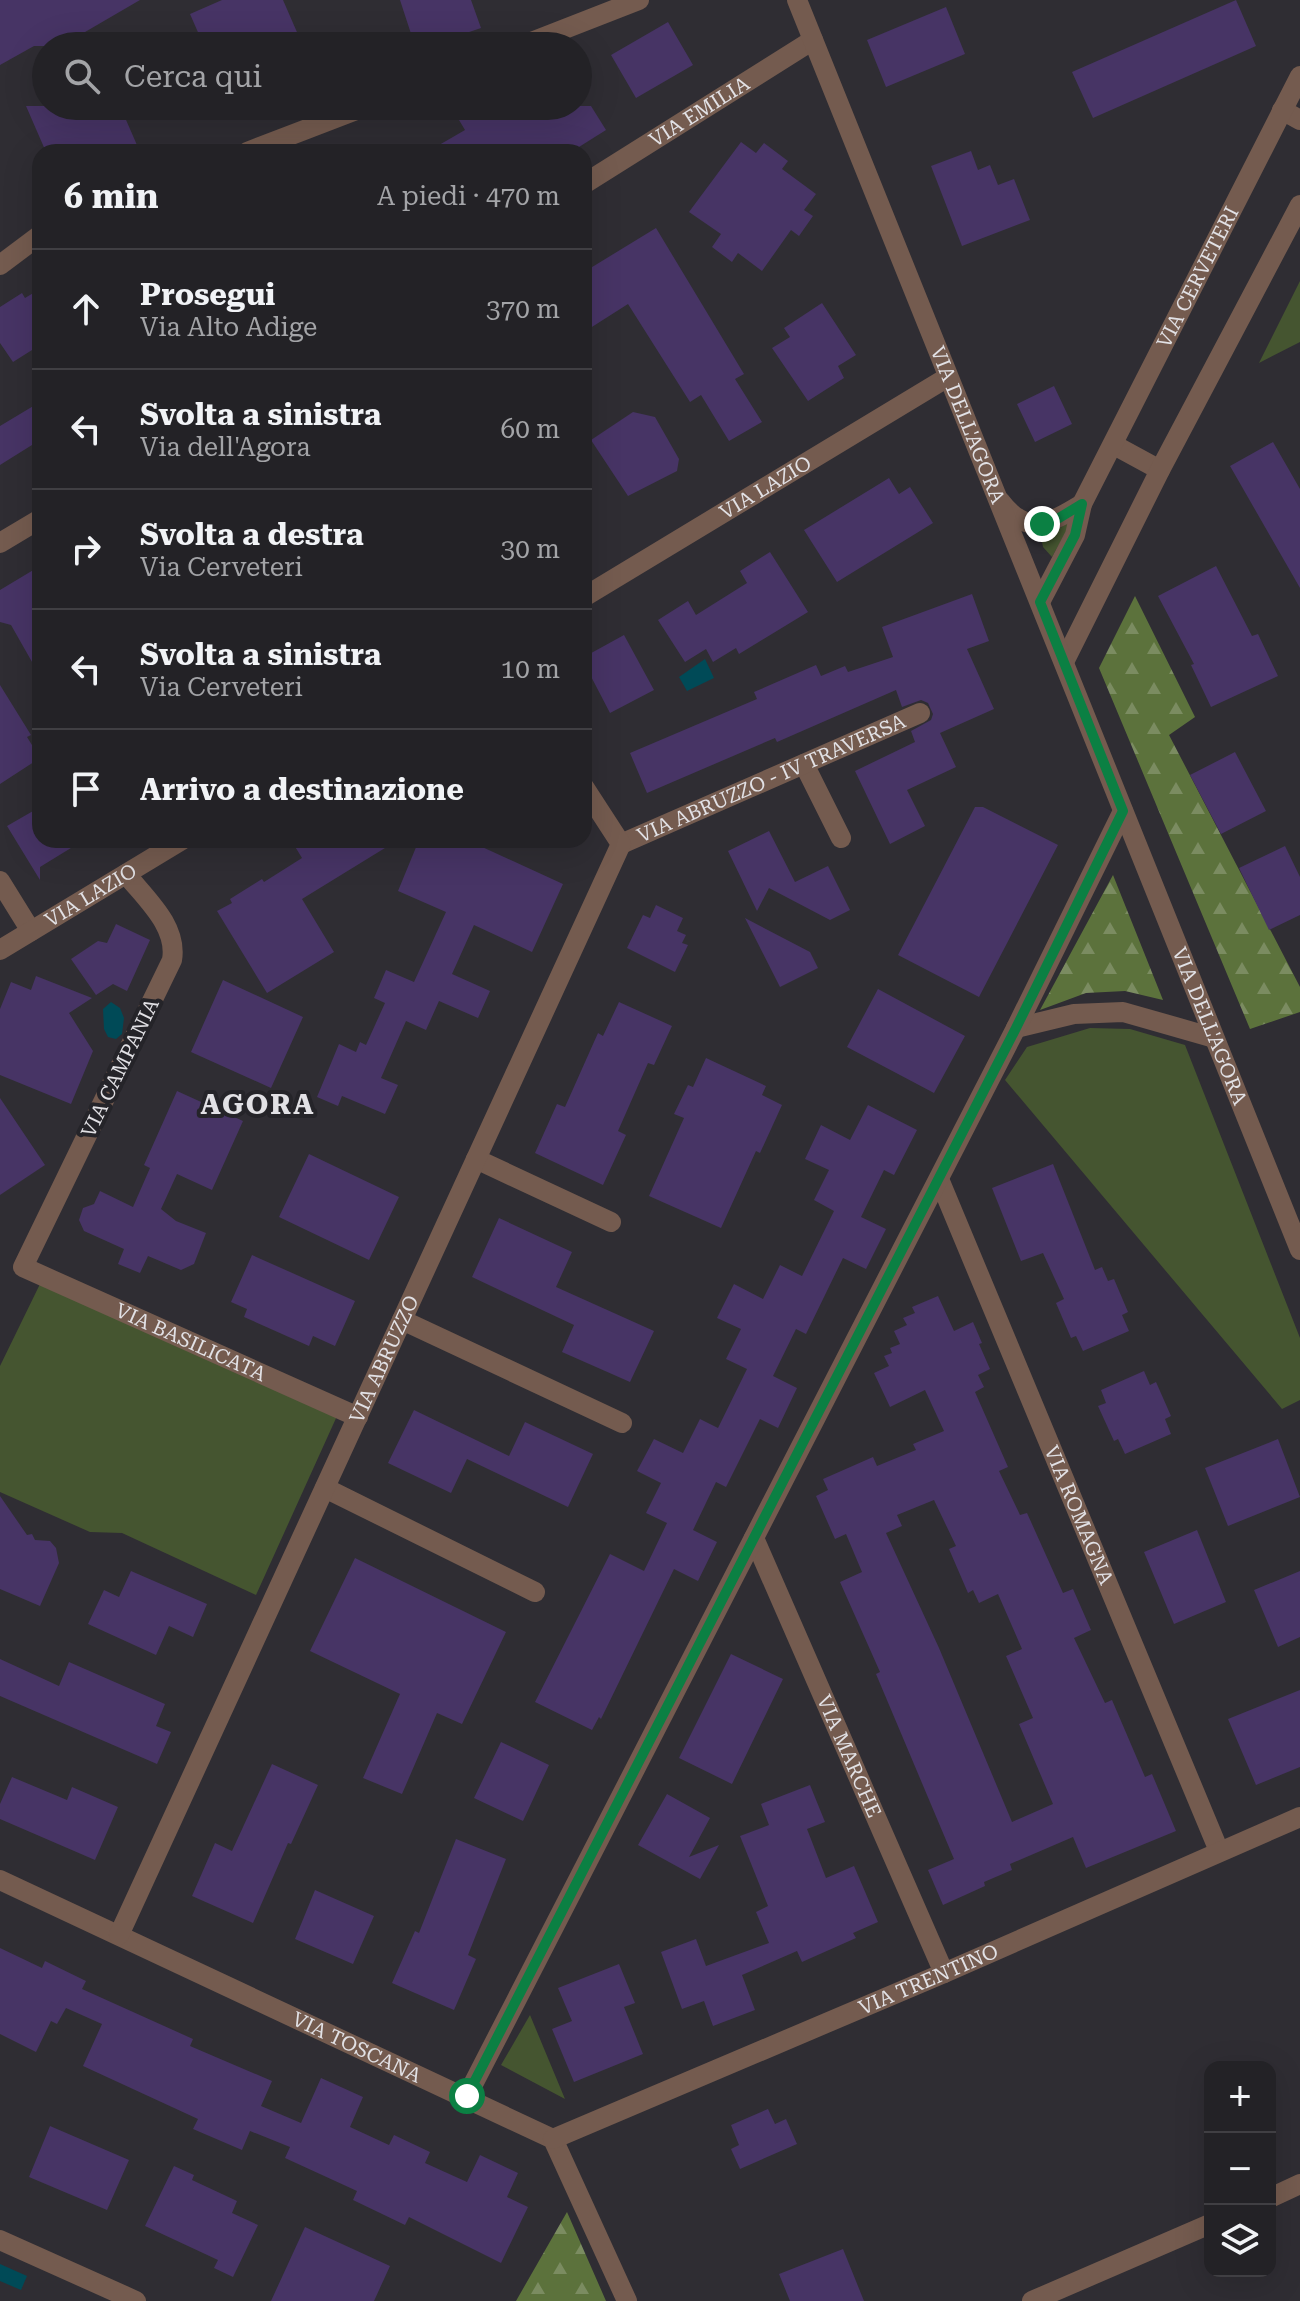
<!DOCTYPE html>
<html lang="it">
<meta charset="utf-8">
<style>
:root{--surface:#232226;--page:#2f2f32;--text:#f1f3f6;--muted:#a3a4a7;--line:#403f43}
body{margin:0;font-family:"Roboto Serif",serif;background:var(--page);color:var(--text)}
.controls{position:absolute;right:24px;bottom:24px;display:grid;overflow:hidden;border-radius:16px;box-shadow:0 8px 32px #0002}
.controls button{width:72px;height:72px;display:grid;place-items:center;padding:0;border:0;border-bottom:2px solid var(--line);background:var(--surface);color:var(--text);font:40px sans-serif}
.stop{position:absolute;width:24px;height:24px;margin:-18px;border:6px solid #0b8043;border-radius:50%;background:#fff}
.stop.end{background:#0b8043;border-color:#fff;box-shadow:0 2px 8px #0008}
.list{margin:0;padding:0;list-style:none}
h2{display:flex;justify-content:space-between;align-items:center;height:104px;margin:0;padding:0 32px;font-size:34px}
h2 small{font-size:26px;font-weight:400;color:var(--muted)}
.list li{display:grid;grid-template-columns:52px 1fr auto;gap:24px;align-items:center;box-sizing:border-box;height:120px;padding:0 32px;border-top:2px solid var(--line)}
.list b{display:block;font-size:30px;white-space:nowrap}
.list p{margin:0;font-size:26px;white-space:nowrap;color:var(--muted)}
.list em{font-size:26px;font-style:normal;color:var(--muted)}
.icon{flex:none;width:44px;height:44px;fill:none;stroke:currentColor;stroke-width:2;stroke-linecap:round;stroke-linejoin:round}
.map{position:relative;flex:none;width:1300px;height:2301px;overflow:hidden}
.search{position:absolute;background:var(--surface);box-shadow:0 8px 32px #0002;left:32px;top:32px;width:560px;height:88px;display:flex;align-items:center;gap:20px;box-sizing:border-box;padding:0 28px;border-radius:44px;color:var(--muted);font-size:30px}
.panel{position:absolute;background:var(--surface);box-shadow:0 8px 32px #0002;left:32px;top:144px;width:560px;height:704px;border-radius:24px}
.map>svg:first-child{display:block}
.green{fill:#455530}
.forest{fill:url(#forest-firs)}
.water{fill:#004a57}
.building{fill:#473465;fill-rule:evenodd}
.lines{fill:none;stroke-linecap:round;stroke-linejoin:round}
.minor{stroke:#745b4f;stroke-width:20}
.tertiary{stroke:#745b4f;stroke-width:20}
.route{stroke:#0b8043;stroke-width:10}
.labels{text-anchor:middle;dominant-baseline:central;stroke-width:8;stroke-linejoin:round;paint-order:stroke}
.street-label{font-size:20px;fill:#e2e1e5;stroke:#252429}
.district-label{font-size:28px;font-weight:bold;letter-spacing:2px;fill:#e2e1e5;stroke:#252429}
</style>
<div class="map">
<svg width="1300" height="2301" viewBox="0 0 1300 2301">
<defs>
<pattern id="forest-firs" width="22" height="20" patternUnits="userSpaceOnUse" patternTransform="scale(2)"><rect width="22" height="20" fill="#5c723c"/><path d="M5 1l3.5 6h-7zM16 11l3.5 6h-7z" fill="#7b8c61"/></pattern>
</defs>
<rect width="100%" height="100%" fill="#2f2d33"/>
<!-- green -->
<path class="green" d="M 1300,281 L 1300,342 L 1259,363 Z
M 1072,521 L 1052,557 L 1043,547 L 1040,532 L 1054,531 Z
M 1090,1028 L 1130,1029 L 1185,1045 L 1300,1338 L 1300,1400 L 1282,1409 L 1005,1080 L 1027,1047 Z
M 40,1284 L 337,1416 L 256,1595 L 122,1533 L 90,1532 L 0,1492 L 0,1366 Z
M 530,2015 L 565,2099 L 501,2065 Z"/>
<!-- forest -->
<path class="forest" d="M 1135,596 L 1195,717 L 1169,735 L 1300,987 L 1300,1012 L 1250,1029 L 1099,668 Z
M 1113,875 L 1163,1000 L 1125,991 L 1086,993 L 1040,1010 Z
M 567,2212 L 606,2301 L 516,2301 Z"/>
<!-- water -->
<path class="water" d="M 705,659 L 714,678 L 687,691 L 679,677 Z
M 111,1002 L 120,1008 L 124,1018 L 122,1034 L 116,1039 L 108,1037 L 104,1029 L 103,1009 Z
M 0,2264 L 27,2276 L 21,2290 L 0,2281 Z"/>
<!-- building -->
<path class="building" d="M 0,0 L 140,0 L 61,46 L 34,46 L 0,65 Z
M 222,0 L 283,0 L 303,46 L 204,46 L 190,14 Z
M 400,0 L 471,0 L 481,28 L 428,46 L 415,46 Z
M 1236,0 L 1256,46 L 1093,118 L 1072,72 Z
M 946,7 L 965,54 L 886,87 L 867,40 Z
M 668,22 L 693,65 L 636,98 L 611,55 Z
M 26,106 L 120,106 L 140,152 L 46,152 Z
M 480,106 L 591,106 L 606,130 L 571,152 L 427,152 L 465,130 L 459,120 Z
M 741,142 L 756,153 L 764,143 L 788,161 L 782,169 L 816,194 L 804,210 L 813,216 L 799,236 L 791,230 L 762,271 L 738,253 L 732,262 L 712,247 L 721,234 L 689,212 Z
M 971,151 L 978,170 L 990,165 L 998,185 L 1014,179 L 1030,220 L 962,246 L 931,166 Z
M 656,228 L 744,374 L 735,379 L 762,422 L 729,441 L 701,395 L 690,402 L 628,304 L 584,332 L 584,272 Z
M 40,289 L 40,345 L 13,362 L 0,343 L 0,307 L 22,293 L 25,298 Z
M 822,303 L 856,355 L 838,366 L 844,378 L 808,401 L 772,348 L 790,337 L 784,328 Z
M 1054,386 L 1072,424 L 1035,442 L 1017,404 Z
M 40,402 L 40,440 L 0,465 L 0,426 Z
M 633,412 L 655,417 L 679,459 L 677,471 L 628,496 L 591,440 Z
M 1273,442 L 1300,489 L 1300,588 L 1230,466 Z
M 889,478 L 899,494 L 910,487 L 933,523 L 837,582 L 804,530 Z
M 770,552 L 808,612 L 739,654 L 736,648 L 713,662 L 706,649 L 685,662 L 658,620 L 688,601 L 696,615 L 747,583 L 740,571 Z
M 40,566 L 40,676 L 11,625 L 0,622 L 0,590 Z
M 1216,566 L 1252,636 L 1258,634 L 1278,676 L 1211,707 L 1191,665 L 1194,664 L 1158,596 Z
M 972,594 L 989,641 L 967,649 L 994,709 L 940,733 L 956,767 L 907,790 L 925,826 L 890,844 L 855,771 L 915,742 L 911,731 L 931,720 L 933,714 L 928,703 L 921,700 L 902,707 L 896,690 L 777,742 L 775,738 L 647,793 L 630,753 L 757,699 L 754,692 L 816,665 L 821,676 L 845,666 L 848,672 L 893,657 L 882,627 Z
M 624,635 L 654,690 L 610,713 L 584,663 L 584,657 Z
M 0,685 L 31,735 L 27,737 L 40,758 L 0,784 Z
M 1235,752 L 1266,811 L 1221,834 L 1190,775 Z
M 40,807 L 40,840 L 84,840 L 40,867 L 40,880 L 7,826 Z
M 975,807 L 983,807 L 1058,845 L 979,997 L 898,955 Z
M 769,831 L 795,882 L 828,866 L 850,910 L 830,920 L 769,888 L 757,911 L 728,851 Z
M 291,840 L 398,840 L 302,899 L 334,952 L 267,993 L 217,911 L 232,903 L 230,899 L 262,879 L 264,882 L 302,858 Z
M 419,840 L 482,840 L 480,846 L 563,884 L 532,952 L 474,925 L 452,974 L 490,991 L 478,1018 L 439,1001 L 426,1030 L 406,1021 L 381,1078 L 398,1085 L 385,1114 L 342,1096 L 338,1106 L 317,1097 L 339,1044 L 356,1052 L 360,1042 L 366,1045 L 385,1003 L 374,998 L 386,970 L 414,982 L 446,912 L 398,891 Z
M 1285,846 L 1300,877 L 1300,915 L 1269,930 L 1239,868 Z
M 656,905 L 683,918 L 677,931 L 686,935 L 682,943 L 688,945 L 675,972 L 627,948 L 643,915 L 650,918 Z
M 745,918 L 810,952 L 818,968 L 780,987 Z
M 116,924 L 150,940 L 127,991 L 113,984 L 96,995 L 71,959 L 98,941 L 107,943 Z
M 36,976 L 92,998 L 69,1013 L 93,1051 L 71,1104 L 0,1075 L 0,1009 L 11,982 L 31,990 Z
M 223,980 L 303,1017 L 271,1088 L 191,1052 Z
M 878,989 L 965,1036 L 934,1093 L 847,1047 Z
M 619,1002 L 672,1026 L 654,1065 L 648,1063 L 618,1131 L 626,1135 L 603,1185 L 535,1153 L 557,1104 L 565,1107 L 598,1033 L 603,1036 Z
M 706,1058 L 766,1086 L 762,1095 L 782,1105 L 760,1153 L 756,1151 L 721,1228 L 649,1196 L 684,1118 L 674,1114 L 688,1085 L 693,1087 Z
M 177,1091 L 243,1121 L 212,1190 L 177,1174 L 161,1209 L 176,1221 L 206,1233 L 194,1264 L 181,1270 L 148,1256 L 140,1273 L 118,1264 L 124,1249 L 84,1231 L 79,1220 L 83,1208 L 94,1204 L 100,1191 L 133,1207 L 150,1168 L 144,1165 Z
M 0,1098 L 45,1165 L 0,1195 Z
M 868,1105 L 917,1130 L 894,1175 L 884,1170 L 861,1217 L 886,1229 L 866,1269 L 843,1258 L 806,1334 L 796,1329 L 773,1376 L 797,1388 L 778,1428 L 760,1419 L 726,1487 L 716,1482 L 693,1530 L 717,1542 L 698,1581 L 674,1569 L 601,1719 L 599,1717 L 592,1730 L 535,1702 L 610,1554 L 644,1571 L 667,1523 L 646,1513 L 661,1483 L 637,1471 L 654,1439 L 683,1453 L 700,1419 L 718,1428 L 747,1369 L 726,1359 L 741,1329 L 717,1318 L 734,1284 L 763,1299 L 780,1265 L 802,1276 L 834,1211 L 814,1200 L 829,1170 L 805,1159 L 821,1125 L 850,1140 Z
M 309,1154 L 399,1197 L 369,1260 L 279,1217 Z
M 1053,1164 L 1095,1270 L 1102,1267 L 1108,1281 L 1114,1279 L 1128,1312 L 1122,1315 L 1129,1331 L 1083,1351 L 1076,1336 L 1071,1338 L 1056,1303 L 1064,1299 L 1043,1253 L 1021,1261 L 992,1188 Z
M 499,1218 L 572,1252 L 556,1287 L 654,1331 L 630,1382 L 562,1352 L 574,1325 L 472,1277 Z
M 252,1255 L 355,1301 L 335,1346 L 313,1336 L 309,1346 L 244,1317 L 247,1309 L 231,1302 Z
M 938,1296 L 954,1331 L 973,1322 L 982,1343 L 979,1344 L 990,1369 L 978,1375 L 984,1387 L 975,1392 L 1008,1467 L 999,1471 L 1020,1515 L 1027,1513 L 1063,1593 L 1073,1589 L 1091,1630 L 1074,1638 L 1105,1703 L 1112,1700 L 1145,1777 L 1152,1774 L 1176,1831 L 1086,1868 L 1073,1837 L 1010,1864 L 1012,1870 L 984,1882 L 985,1886 L 943,1905 L 928,1870 L 954,1859 L 876,1674 L 880,1672 L 840,1582 L 862,1572 L 846,1534 L 835,1539 L 816,1496 L 828,1490 L 823,1479 L 873,1457 L 877,1466 L 916,1450 L 913,1444 L 944,1431 L 925,1390 L 890,1407 L 874,1373 L 889,1366 L 884,1356 L 892,1353 L 890,1348 L 900,1344 L 894,1331 L 907,1325 L 903,1318 L 915,1313 L 912,1307 ZM 934,1500 L 956,1546 L 949,1549 L 968,1593 L 973,1590 L 979,1603 L 998,1594 L 1022,1649 L 1006,1656 L 1033,1718 L 1019,1724 L 1053,1804 L 1012,1822 L 939,1648 L 886,1533 L 902,1526 L 897,1515 Z
M 1144,1371 L 1150,1385 L 1156,1382 L 1171,1416 L 1165,1419 L 1171,1434 L 1125,1454 L 1118,1439 L 1114,1441 L 1098,1406 L 1106,1403 L 1101,1390 Z
M 414,1410 L 509,1456 L 525,1422 L 593,1454 L 568,1507 L 467,1459 L 451,1493 L 388,1463 Z
M 1278,1439 L 1300,1497 L 1228,1526 L 1205,1468 Z
M 0,1496 L 27,1535 L 32,1534 L 35,1540 L 50,1541 L 56,1548 L 59,1563 L 40,1606 L 0,1589 Z
M 1197,1530 L 1226,1602 L 1174,1624 L 1144,1552 Z
M 355,1558 L 506,1632 L 462,1724 L 437,1713 L 402,1794 L 363,1778 L 400,1694 L 310,1651 Z
M 131,1571 L 207,1604 L 193,1637 L 169,1626 L 156,1655 L 88,1624 L 104,1590 L 119,1597 Z
M 1300,1571 L 1300,1637 L 1278,1647 L 1254,1590 Z
M 731,1654 L 783,1679 L 732,1784 L 679,1758 Z
M 0,1659 L 59,1686 L 69,1662 L 165,1704 L 156,1726 L 171,1732 L 157,1764 L 0,1696 Z
M 1300,1690 L 1300,1767 L 1256,1785 L 1228,1719 Z
M 501,1742 L 549,1765 L 523,1821 L 474,1798 Z
M 272,1764 L 318,1785 L 291,1844 L 288,1843 L 253,1923 L 192,1896 L 215,1843 L 232,1851 Z
M 12,1777 L 67,1800 L 72,1787 L 118,1807 L 95,1860 L 0,1819 L 0,1804 Z
M 810,1785 L 825,1822 L 807,1829 L 826,1878 L 854,1866 L 878,1922 L 853,1933 L 856,1938 L 802,1962 L 797,1951 L 742,1975 L 755,2010 L 713,2026 L 704,2001 L 682,2009 L 661,1952 L 696,1939 L 706,1966 L 769,1943 L 756,1912 L 768,1906 L 740,1836 L 769,1825 L 761,1804 Z
M 667,1794 L 710,1818 L 689,1857 L 719,1845 L 700,1879 L 638,1845 Z
M 456,1839 L 506,1859 L 468,1955 L 476,1959 L 454,2010 L 392,1983 L 415,1931 L 419,1933 Z
M 315,1890 L 374,1916 L 353,1964 L 295,1939 Z
M 0,1948 L 42,1968 L 45,1961 L 86,1981 L 82,1989 L 193,2039 L 190,2046 L 272,2081 L 261,2106 L 301,2123 L 321,2078 L 363,2097 L 350,2127 L 389,2145 L 394,2135 L 430,2152 L 425,2163 L 467,2182 L 480,2155 L 518,2173 L 507,2197 L 528,2207 L 501,2263 L 409,2217 L 405,2225 L 353,2200 L 357,2191 L 285,2158 L 290,2147 L 250,2131 L 242,2150 L 193,2129 L 198,2119 L 83,2066 L 102,2024 L 66,2008 L 57,2024 L 51,2021 L 36,2052 L 0,2034 Z
M 619,1964 L 635,2003 L 624,2007 L 643,2054 L 574,2082 L 552,2029 L 572,2021 L 558,1988 Z
M 768,2109 L 775,2124 L 786,2119 L 797,2144 L 740,2169 L 731,2149 L 739,2145 L 731,2125 Z
M 50,2126 L 129,2160 L 107,2210 L 29,2177 Z
M 174,2166 L 194,2175 L 192,2180 L 237,2201 L 232,2213 L 258,2225 L 233,2277 L 214,2268 L 218,2260 L 145,2226 Z
M 305,2227 L 390,2266 L 374,2301 L 271,2301 Z
M 843,2249 L 864,2301 L 790,2301 L 779,2274 Z"/>
<g class="lines">
<!-- minor -->
<g class="minor">
<path d="M 521,46 L 639,0"/>
<path d="M 1282,110 L 1300,120"/>
<path d="M 247,152 L 367,106"/>
<path id="s1" d="M 584,184 L 813,40"/>
<path d="M 0,265 L 40,235"/>
<path d="M 1114,445 L 1160,470"/>
<path d="M 1000,501 C 1027,537 1049,524 1082,504"/>
<path d="M 0,543 L 40,519"/>
<path id="s2" d="M 584,597 L 948,377"/>
<path id="s3" d="M 1040,602 L 1075,535 L 1082,504 L 1300,76"/>
<path d="M 1064,662 L 1160,470 L 1300,205"/>
<path d="M 804,764 L 841,838"/>
<path id="s4" d="M 621,844 L 920,713"/>
<path id="s5" d="M 126,874 C 145,898 178,926 172,960 L 23,1267 L 358,1417"/>
<path d="M 0,881 L 31,931"/>
<path id="s6" d="M 0,950 L 182,840"/>
<path d="M 1016,1028 L 1074,1014 L 1123,1012 L 1214,1038"/>
<path d="M 476,1159 L 611,1222"/>
<path id="s7" d="M 939,1179 L 1219,1851"/>
<path d="M 402,1320 L 622,1423"/>
<path d="M 325,1488 L 535,1592"/>
<path id="s8" d="M 754,1538 L 944,1973"/>
<path id="s9" d="M 0,1880 L 553,2139 L 627,2301"/>
<path id="s10" d="M 119,1935 L 621,844 L 584,787"/>
<path d="M 467,2096 L 1016,1028 L 1123,811"/>
<path id="s11" d="M 553,2139 L 944,1973 L 1300,1817"/>
<path d="M 1270,2198 L 1300,2184"/>
<path d="M 0,2240 L 136,2301"/>
<path d="M 1032,2301 L 1210,2224"/>
</g>
<!-- tertiary -->
<path class="tertiary" id="s12" d="M 797,0 L 1300,1250"/>
</g>
<g class="lines">
<!-- route -->
<path class="route" d="M 467,2096 L 1016,1028 L 1123,811 L 1040,602 L 1075,535 L 1082,504 L 1059,518 L 1042,524"/>
</g>
<g class="labels">
<!-- street labels -->
<g class="street-label">
<text stroke="none"><textPath href="#s1" startOffset="136">VIA EMILIA</textPath></text>
<text stroke="none"><textPath href="#s3" startOffset="362">VIA CERVETERI</textPath></text>
<text stroke="none"><textPath href="#s12" startOffset="458">VIA DELL'AGORA</textPath></text>
<text stroke="none"><textPath href="#s2" startOffset="212">VIA LAZIO</textPath></text>
<text stroke="none"><textPath href="#s4" startOffset="164">VIA ABRUZZO - IV TRAVERSA</textPath></text>
<text stroke="none"><textPath href="#s6" startOffset="106">VIA LAZIO</textPath></text>
<text stroke="none"><textPath href="#s12" startOffset="1106">VIA DELL'AGORA</textPath></text>
<text transform="translate(120 1068) rotate(-64)">VIA CAMPANIA</text>
<text stroke="none"><textPath href="#s5" startOffset="626">VIA BASILICATA</textPath></text>
<text stroke="none"><textPath href="#s10" startOffset="634">VIA ABRUZZO</textPath></text>
<text stroke="none"><textPath href="#s7" startOffset="364">VIA ROMAGNA</textPath></text>
<text stroke="none"><textPath href="#s8" startOffset="238">VIA MARCHE</textPath></text>
<text stroke="none"><textPath href="#s11" startOffset="408">VIA TRENTINO</textPath></text>
<text stroke="none"><textPath href="#s9" startOffset="394">VIA TOSCANA</textPath></text>
</g>
<!-- district labels -->
<g class="district-label">
<text x="258" y="1104">AGORA</text>
</g>
</g>
</svg>
<div class="controls">
<button>+</button>
<button>−</button>
<button><svg class="icon" aria-label="layers" viewBox="0 0 24 24"><path d="M12 4l9 5-9 5-9-5zM3 14l9 5 9-5"/></svg></button>
</div>
<div class="stop" style="left:467px;top:2096px"></div>
<div class="stop end" style="left:1042px;top:524px"></div>
<div class="search"><svg class="icon" aria-label="search" viewBox="0 0 24 24"><circle cx="10" cy="10" r="6"/><path d="M15 15l6 6"/></svg>Cerca qui</div>
<section class="panel">
<h2>6 min<small>A piedi · 470 m</small></h2>
<ul class="list">
<li><svg class="icon" aria-label="ahead" viewBox="0 0 24 24"><path d="M12 20V5M6 11l6-6 6 6"/></svg><div><b>Prosegui</b><p>Via Alto Adige</p></div><em>370 m</em></li>
<li><svg class="icon" aria-label="left" viewBox="0 0 24 24"><path d="M17 20v-9H6M10 6l-5 5 5 5"/></svg><div><b>Svolta a sinistra</b><p>Via dell'Agora</p></div><em>60 m</em></li>
<li><svg class="icon" aria-label="right" viewBox="0 0 24 24"><path d="M7 20v-9h11M14 6l5 5-5 5"/></svg><div><b>Svolta a destra</b><p>Via Cerveteri</p></div><em>30 m</em></li>
<li><svg class="icon" aria-label="left" viewBox="0 0 24 24"><path d="M17 20v-9H6M10 6l-5 5 5 5"/></svg><div><b>Svolta a sinistra</b><p>Via Cerveteri</p></div><em>10 m</em></li>
<li><svg class="icon" aria-label="arrive" viewBox="0 0 24 24"><path d="M6 21V4h12l-3 4 3 4H6"/></svg><div><b>Arrivo a destinazione</b></div></li>
</ul>
</section>
</div>
